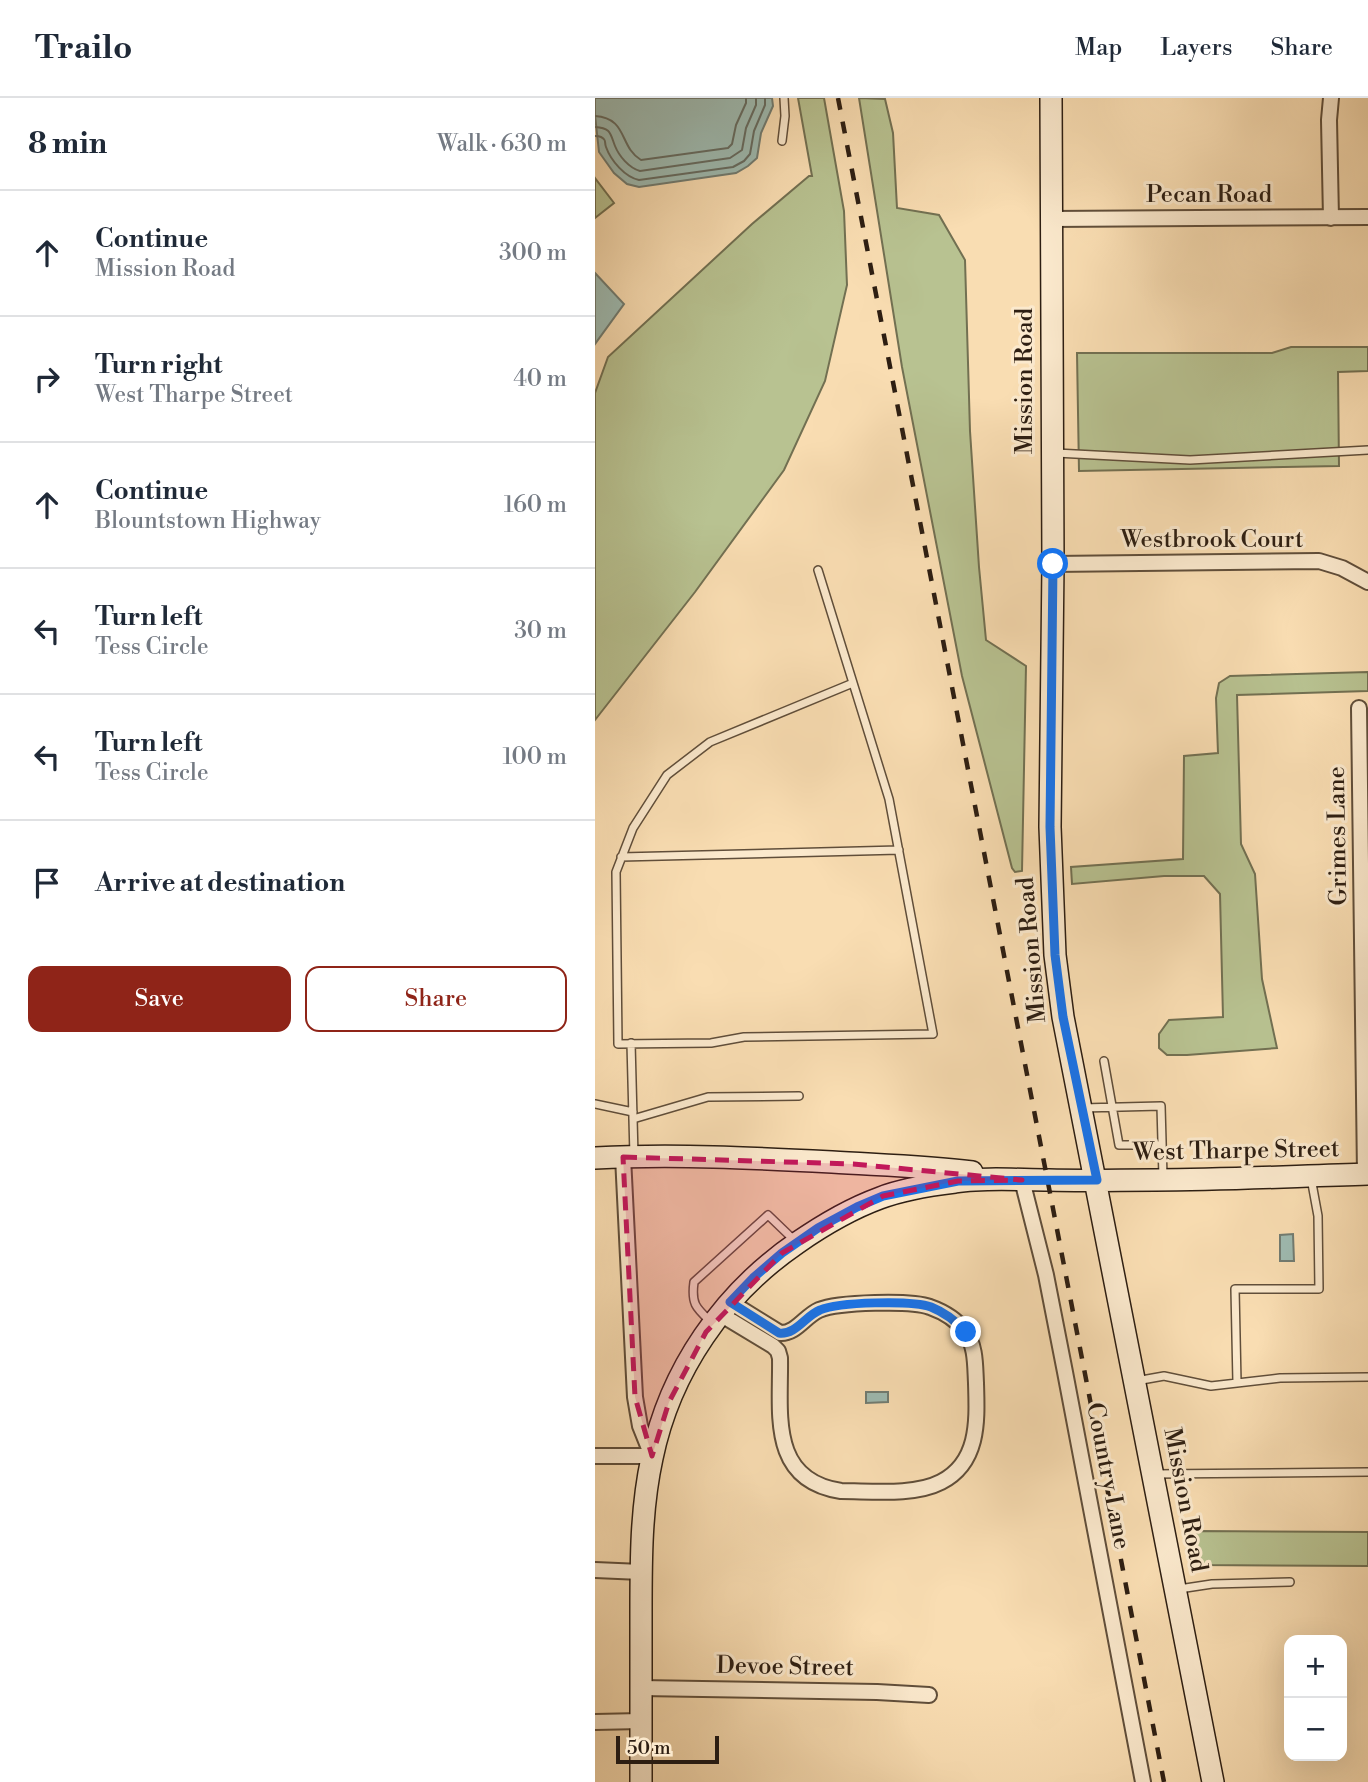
<!DOCTYPE html>
<meta charset="utf-8">
<style>
:root{--surface:#fff;--page:#f6f6f7;--text:#1f2937;--muted:#747a83;--line:#e0e1e3;--accent:#8f2418}
body{margin:0;font-family:"Libre Bodoni",serif;background:var(--page);color:var(--text)}
.controls{position:absolute;right:21px;bottom:21px;display:grid;overflow:hidden;border-radius:14px;box-shadow:0 7px 28px #0002}
.controls button{width:63px;height:63px;display:grid;place-items:center;padding:0;border:0;border-bottom:2px solid var(--line);background:var(--surface);color:var(--text);font:35px sans-serif}
.scale{position:absolute;left:21px;bottom:18px;width:103px;box-sizing:border-box;padding-left:7px;border:4px solid #2d1e12;border-top:0;font-size:19px;line-height:24px;white-space:nowrap;color:#2d1e12;-webkit-text-stroke:5px #fbe9cd;paint-order:stroke}
.stop{position:absolute;width:21px;height:21px;margin:-16px;border:5px solid #1a73e8;border-radius:50%;background:#fff}
.stop.end{background:#1a73e8;border-color:#fff;box-shadow:0 2px 7px #0008}
.list{margin:0;padding:0;list-style:none}
h2{display:flex;justify-content:space-between;align-items:center;height:91px;margin:0;padding:0 28px;font-size:30px}
h2 small{font-size:23px;font-weight:400;color:var(--muted)}
.list li{display:grid;grid-template-columns:46px 1fr auto;gap:21px;align-items:center;box-sizing:border-box;height:126px;padding:0 28px;border-top:2px solid var(--line)}
.list b{display:block;font-size:26px;white-space:nowrap}
.list p{margin:0;font-size:23px;white-space:nowrap;color:var(--muted)}
.list em{font-size:23px;font-style:normal;color:var(--muted)}
.actions{display:flex;gap:14px;padding:21px 28px}
.actions a{flex:1;padding:16px 0;border:2px solid var(--accent);border-radius:14px;text-align:center;font-size:24px;color:var(--accent)}
.actions .main{background:var(--accent);color:#fff}
.icon{flex:none;width:38px;height:38px;fill:none;stroke:currentColor;stroke-width:2;stroke-linecap:round;stroke-linejoin:round}
.map{position:relative;flex:none;width:773px;height:1684px;overflow:hidden}
header{display:flex;align-items:center;gap:42px;box-sizing:border-box;height:98px;padding:0 35px;background:var(--surface);border-bottom:2px solid var(--line)}
header strong{font-size:33px}
nav{display:flex;gap:38px;margin-inline-start:auto;font-size:24px}
main{display:flex}
aside{flex:1;background:var(--surface)}
.map>svg:first-child{display:block}
.green{fill:#b8c291;stroke:#727052;stroke-width:2}
.water{fill:#9ebbb2;stroke:#717c72;stroke-width:2}
.lines{fill:none;stroke-linecap:round;stroke-linejoin:round}
.shore{stroke:#666c62;stroke-width:2}
.lane-casing{stroke:#604e3a;stroke-width:10}
.street-casing{stroke:#604e3a;stroke-width:18}
.secondary-casing{stroke:#2d1e12;stroke-width:24}
.lane{stroke:#fbe9cd;stroke-width:7}
.street{stroke:#fbe9cd;stroke-width:14}
.secondary{stroke:#fbe9cd;stroke-width:21}
.rail{stroke:#2d1e12;stroke-width:4.5;stroke-dasharray:12 12;stroke-linecap:butt}
.route{stroke:#1a73e8;stroke-width:9}
.marked{fill:#c2185b;fill-opacity:0.2;stroke:#c2185b;stroke-width:5;stroke-dasharray:14 9;stroke-linejoin:round}
.labels{text-anchor:middle;dominant-baseline:central;stroke-width:6;stroke-linejoin:round;paint-order:stroke}
.street-label{font-size:24px;fill:#2d1e12;stroke:#fbe9cd}
</style>
<header>
<strong>Trailo</strong>
<nav><a>Map</a><a>Layers</a><a>Share</a></nav>
</header>
<main>
<aside>
<h2>8 min<small>Walk · 630 m</small></h2>
<ul class="list">
<li><svg class="icon" aria-label="ahead" viewBox="0 0 24 24"><path d="M12 20V5M6 11l6-6 6 6"/></svg><div><b>Continue</b><p>Mission Road</p></div><em>300 m</em></li>
<li><svg class="icon" aria-label="right" viewBox="0 0 24 24"><path d="M7 20v-9h11M14 6l5 5-5 5"/></svg><div><b>Turn right</b><p>West Tharpe Street</p></div><em>40 m</em></li>
<li><svg class="icon" aria-label="ahead" viewBox="0 0 24 24"><path d="M12 20V5M6 11l6-6 6 6"/></svg><div><b>Continue</b><p>Blountstown Highway</p></div><em>160 m</em></li>
<li><svg class="icon" aria-label="left" viewBox="0 0 24 24"><path d="M17 20v-9H6M10 6l-5 5 5 5"/></svg><div><b>Turn left</b><p>Tess Circle</p></div><em>30 m</em></li>
<li><svg class="icon" aria-label="left" viewBox="0 0 24 24"><path d="M17 20v-9H6M10 6l-5 5 5 5"/></svg><div><b>Turn left</b><p>Tess Circle</p></div><em>100 m</em></li>
<li><svg class="icon" aria-label="arrive" viewBox="0 0 24 24"><path d="M6 21V4h12l-3 4 3 4H6"/></svg><div><b>Arrive at destination</b></div></li>
</ul>
<div class="actions"><a class="main">Save</a><a>Share</a></div>
</aside>
<div class="map">
<svg width="773" height="1684" viewBox="0 0 773 1684">
<rect width="100%" height="100%" fill="#f9ddb2"/>
<filter id="stains"><feTurbulence type="fractalNoise" baseFrequency=".00286" numOctaves="4"/><feColorMatrix values="0 0 0 0 .2 0 0 0 0 .09 0 0 0 0 .02 0 0 0 .5 -.17"/></filter>
<radialGradient id="worn" r=".72"><stop offset=".6" stop-color="#630" stop-opacity="0"/><stop offset="1" stop-color="#630" stop-opacity=".3"/></radialGradient>
<!-- green -->
<path class="green" d="M 203,0 L 229,0 L 249,113 L 252,187 L 230,283 L 189,372 L 100,494 L 0,622 L 0,295 L 13,259 L 157,126 L 214,78 L 217,78 Z
M 264,0 L 290,1 L 298,35 L 302,110 L 344,117 L 370,162 L 375,333 L 384,469 L 391,542 L 431,568 L 427,773 L 420,774 L 417,770 L 367,578 L 307,269 Z
M 0,80 L 19,105 L 0,120 Z
M 696,249 L 773,249 L 773,273 L 743,274 L 744,368 L 484,373 L 482,255 L 677,255 Z
M 773,574 L 773,593 L 642,597 L 646,746 L 660,776 L 667,881 L 682,950 L 592,957 L 572,957 L 564,950 L 564,936 L 574,922 L 628,919 L 625,796 L 609,778 L 569,778 L 477,786 L 476,769 L 588,761 L 589,658 L 623,655 L 621,600 L 624,585 L 635,578 Z
M 603,1433 L 773,1434 L 773,1468 L 603,1467 L 591,1452 Z"/>
<!-- water -->
<path class="water" d="M 0,0 L 177,0 L 178,8 L 166,35 L 162,60 L 153,68 L 141,75 L 44,89 L 32,86 L 19,75 L 4,54 L 0,17 Z
M 0,175 L 29,206 L 0,246 Z
M 698,1136 L 699,1163 L 685,1163 L 685,1137 Z
M 271,1294 L 293,1294 L 293,1304 L 271,1305 Z"/>
<g class="lines">
<!-- shore -->
<path class="shore" d="M 0,18 C 33,20 24,49 46,62 L 133,50 L 137,46 L 141,27 L 151,5 L 151,0
M 0,29 C 16,30 15,35 20,48 C 24,58 34,70 45,73 L 135,60 L 147,52 L 151,30 L 161,7 L 161,0
M 0,38 C 2,38 4,38 6,39 C 12,42 9,44 11,49 C 16,63 30,79 44,82 L 138,69 L 149,63 L 155,56 L 159,33 L 170,7 L 170,0"/>
<!-- lane casing -->
<g class="lane-casing">
<path id="lane" d="M 187,43 L 190,18 L 189,0
M 461,355 L 595,362 L 773,352
M 223,472 L 294,701 L 338,936 L 149,939 L 116,945 L 23,946 L 21,774 L 38,730 L 72,677 L 115,644 L 258,585
M 26,759 L 304,752
M 36,945 L 39,1058
M 509,963 L 524,1047 L 567,1047
M 0,1006 L 38,1014
M 487,1010 L 566,1008 L 568,1079
M 38,1021 L 113,999 L 204,998
M 116,1224 C 101,1210 96,1206 99,1184 L 173,1117 L 199,1142
M 541,1283 L 569,1278 L 616,1288 L 685,1280 L 773,1279
M 642,1285 L 640,1191 L 724,1191 L 723,1118 L 716,1080
M 560,1376 L 773,1374
M 584,1491 L 617,1486 L 695,1484"/>
</g>
<!-- street casing -->
<g class="street-casing">
<path id="street" d="M 736,120 L 734,22 L 736,0
M 456,121 L 773,119
M 458,466 L 724,463 L 747,470 L 773,484
M 764,610 L 770,1076
M 427,1082 L 451,1177 L 470,1274 L 548,1684
M 125,1216 L 178,1248 L 183,1253 L 185,1260 C 186,1314 173,1382 246,1393 C 276,1393 319,1398 346,1384 C 385,1364 382,1321 381,1285 C 380,1267 381,1248 370,1233 C 361,1221 349,1214 335,1209 C 317,1202 243,1204 224,1212 C 210,1218 201,1236 185,1235 L 135,1204
M 0,1358 L 57,1358 L 45,1328 L 40,1299 L 28,1059
M 0,1472 L 46,1474
M 46,1590 L 282,1594 L 334,1597
M 0,1624 L 46,1623"/>
</g>
<!-- secondary casing -->
<g class="secondary-casing">
<path id="secondary" d="M 456,0 L 458,466 L 455,729 L 460,857 L 468,919 L 618,1684
M 0,1060 C 79,1056 158,1060 237,1064 C 284,1067 330,1068 377,1074
M 46,1684 C 46,1627 46,1570 46,1513 C 46,1462 46,1410 57,1360 C 75,1272 129,1195 202,1145 C 228,1127 255,1111 285,1100 C 308,1091 335,1087 360,1084 C 389,1079 424,1082 454,1082 C 490,1083 525,1082 560,1082 C 631,1082 702,1078 773,1076"/>
</g>
<!-- lane -->
<use href="#lane" class="lane"/>
<!-- street -->
<use href="#street" class="street"/>
<!-- secondary -->
<use href="#secondary" class="secondary"/>
<!-- rail -->
<path class="rail" d="M 243,0 L 569,1684"/>
</g>
<g class="lines">
<!-- route -->
<path class="route" d="M 371,1234 C 361,1223 351,1215 336,1209 C 317,1202 243,1204 225,1212 C 210,1218 201,1237 184,1235 L 135,1204 L 158,1180 L 187,1155 L 223,1130 L 262,1109 L 288,1098 L 363,1083 L 502,1082 L 468,919 L 460,857 L 455,729 L 458,466"/>
</g>
<!-- marked area -->
<path class="marked" d="M 28,1059 L 258,1066 L 427,1082 L 363,1083 L 288,1098 L 187,1155 L 111,1234 L 74,1304 L 57,1358 L 40,1299 Z"/>
<g class="labels">
<!-- street labels -->
<g class="street-label">
<text x="614" y="97">Pecan Road</text>
<text transform="translate(430 283) rotate(-90)">Mission Road</text>
<text x="617" y="442">Westbrook Court</text>
<text transform="translate(743 738) rotate(-91)">Grimes Lane</text>
<text transform="translate(437 852) rotate(-95)">Mission Road</text>
<text transform="translate(641 1053) rotate(-1)">West Tharpe Street</text>
<text transform="translate(513 1378) rotate(79)">Country Lane</text>
<text transform="translate(590 1402) rotate(79)">Mission Road</text>
<text transform="translate(190 1569) rotate(1)">Devoe Street</text>
</g>
</g>
<rect width="100%" height="100%" filter="url(#stains)"/>
<rect width="100%" height="100%" fill="url(#worn)"/>
</svg>
<div class="controls">
<button>+</button>
<button>−</button>
</div>
<div class="scale">50 m</div>
<div class="stop" style="left:458px;top:466px"></div>
<div class="stop end" style="left:371px;top:1234px"></div>
</div>
</main>
